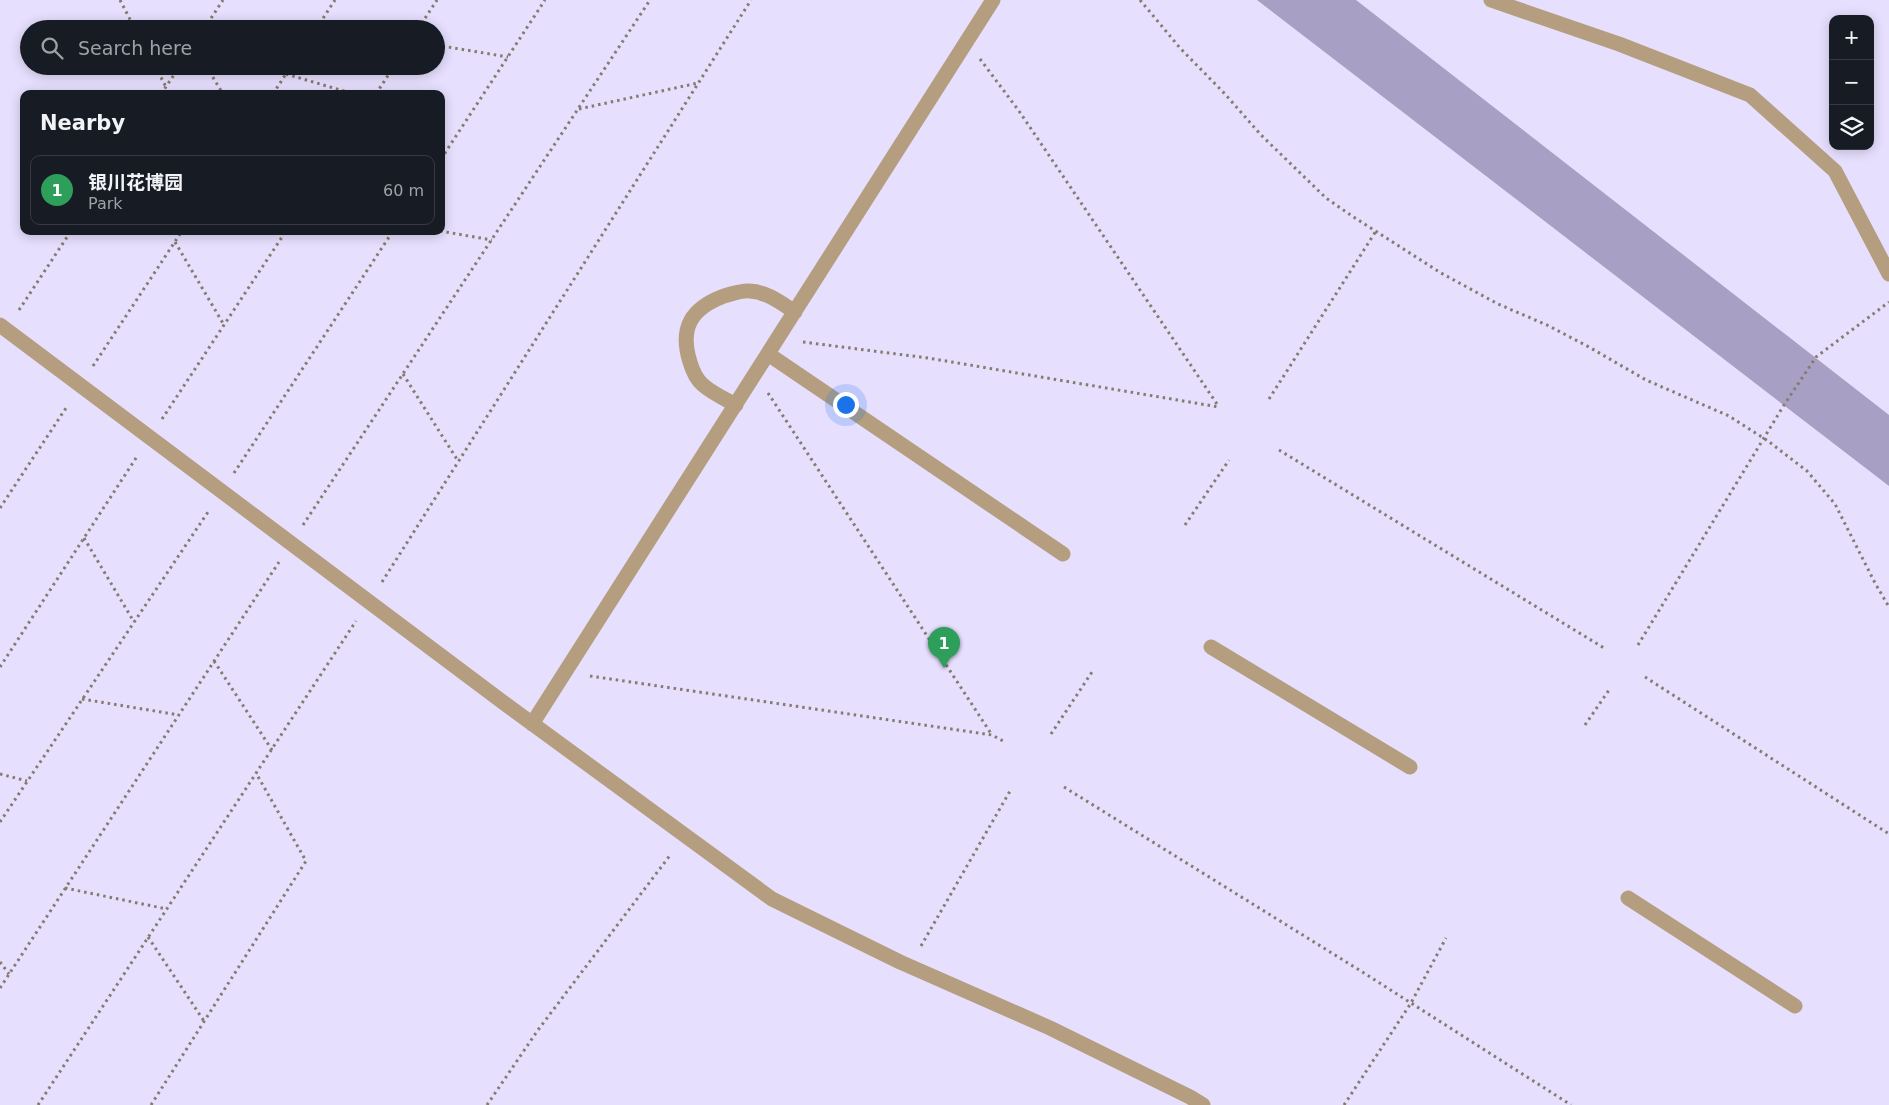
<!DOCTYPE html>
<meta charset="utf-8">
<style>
:root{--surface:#171b24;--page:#20242c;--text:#f1f3f6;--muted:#9ea1a6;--line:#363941;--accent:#875ed8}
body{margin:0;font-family:"DejaVu Sans","Noto Sans SC",sans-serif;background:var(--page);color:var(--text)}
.controls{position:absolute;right:15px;top:15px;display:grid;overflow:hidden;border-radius:10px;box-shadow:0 2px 12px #0003}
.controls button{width:45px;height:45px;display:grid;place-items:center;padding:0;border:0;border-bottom:1px solid var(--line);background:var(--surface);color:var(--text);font:25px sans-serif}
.you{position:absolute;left:845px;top:404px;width:18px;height:18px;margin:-12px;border:4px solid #fff;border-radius:50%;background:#1a73e8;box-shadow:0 0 0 8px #1a73e833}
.badge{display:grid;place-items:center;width:32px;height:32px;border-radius:50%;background:var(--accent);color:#fff;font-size:16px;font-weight:700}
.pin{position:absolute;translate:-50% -41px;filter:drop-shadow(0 1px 2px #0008)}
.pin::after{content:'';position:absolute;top:26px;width:18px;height:15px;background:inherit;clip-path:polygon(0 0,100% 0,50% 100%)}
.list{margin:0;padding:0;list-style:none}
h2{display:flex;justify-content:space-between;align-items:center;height:65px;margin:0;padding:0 20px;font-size:21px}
h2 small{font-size:16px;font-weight:400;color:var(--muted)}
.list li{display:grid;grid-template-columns:32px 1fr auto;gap:15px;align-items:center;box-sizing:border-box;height:70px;margin:0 10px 10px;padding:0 10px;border:1px solid var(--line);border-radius:10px}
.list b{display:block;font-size:19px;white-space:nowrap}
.list p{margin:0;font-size:16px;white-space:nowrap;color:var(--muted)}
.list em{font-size:16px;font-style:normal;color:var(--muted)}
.icon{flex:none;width:28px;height:28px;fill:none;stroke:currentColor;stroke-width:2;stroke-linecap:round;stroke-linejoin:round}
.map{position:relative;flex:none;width:1889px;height:1105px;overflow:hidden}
.search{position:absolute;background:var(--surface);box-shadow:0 2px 12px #0003;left:20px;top:20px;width:425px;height:55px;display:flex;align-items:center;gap:12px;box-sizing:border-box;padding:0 18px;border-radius:28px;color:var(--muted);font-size:19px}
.panel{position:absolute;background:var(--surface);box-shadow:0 2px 12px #0003;left:20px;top:90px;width:425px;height:145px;border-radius:10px}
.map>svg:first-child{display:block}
.green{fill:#e6dffe;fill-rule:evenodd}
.water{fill:#a89fc4}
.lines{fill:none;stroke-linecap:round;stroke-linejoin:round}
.path{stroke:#867b6d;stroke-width:3;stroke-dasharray:2.5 4;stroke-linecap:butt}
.minor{stroke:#b59e7f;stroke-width:15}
</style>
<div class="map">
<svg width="1889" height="1105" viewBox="0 0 1889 1105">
<rect width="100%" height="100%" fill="#feefdd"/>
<!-- green -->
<path class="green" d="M 0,0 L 1889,0 L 1889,1105 L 0,1105 ZM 1833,19 L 1870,19 L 1870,146 L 1833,146 ZM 29,29 L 436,29 L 436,66 L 29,66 ZM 24,94 L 441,94 L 441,231 L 24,231 Z"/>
<!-- water -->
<path class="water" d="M 1257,0 L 1356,0 L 1889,415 L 1889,486 Z"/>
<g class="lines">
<!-- path -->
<path class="path" d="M 120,0 L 135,29
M 1140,0 L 1180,48 L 1225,94 L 1261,135 L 1326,198 L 1352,216 L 1441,273 L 1498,304 L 1547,325 L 1589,347 L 1646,380 L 1729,416 L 1768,441 L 1807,471 L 1835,504 L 1875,583 L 1889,607
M 204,29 L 223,0
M 316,29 L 335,0
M 418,29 L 437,0
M 436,45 L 508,57
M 980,59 L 1019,111 L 1219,407
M 155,66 L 166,87
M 206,66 L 223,94
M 286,74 L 354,94
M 161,94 L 180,66
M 273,94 L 291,66
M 376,94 L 394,66
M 579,109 L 698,83
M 441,159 L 545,0
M 440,231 L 492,240
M 175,242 L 224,325
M 19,310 L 71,231
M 803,342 L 928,358 L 1219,407
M 93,366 L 182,231
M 403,374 L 458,461
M 768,393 L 992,735
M 1269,399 L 1376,231
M 162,419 L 286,231
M 1279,450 L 1604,648
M 234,473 L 393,231
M 0,508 L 68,405
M 303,525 L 650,0
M 1185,525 L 1229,460
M 84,538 L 134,622
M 382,582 L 751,0
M 1638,645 L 1784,405 L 1816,357 L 1889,302
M 214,661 L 272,750
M 0,667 L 138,455
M 590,676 L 992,735 L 1005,742
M 1645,677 L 1889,834
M 82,699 L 179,715
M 1585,725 L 1609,690
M 1051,734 L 1092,672
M 0,774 L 27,781
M 1064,787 L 1364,973 L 1571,1105
M 0,822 L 210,509
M 65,888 L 167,909
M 148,937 L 204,1021
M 921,946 L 1010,791
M 0,962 L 9,974
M 0,988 L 279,562
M 38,1105 L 356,621
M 151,1105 L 306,861 L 256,773
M 487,1105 L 538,1030 L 671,854
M 1344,1105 L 1411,1003 L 1446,938"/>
<!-- minor -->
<path class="minor" d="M 1491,0 L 1619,44 L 1750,95 L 1835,171 L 1889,274
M 0,325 L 504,703 L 772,899 L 900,962 L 1050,1028 L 1190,1097 L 1203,1105
M 768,354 L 1063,554
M 736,405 C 725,399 712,393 703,385 C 696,379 692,369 690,362 C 679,327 692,308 724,296 C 732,294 742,290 750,291 C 767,292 781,303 795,312
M 1211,647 L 1410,767
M 532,724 L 993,0
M 1628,898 L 1795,1006"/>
</g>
</svg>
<div class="controls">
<button>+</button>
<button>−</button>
<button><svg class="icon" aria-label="layers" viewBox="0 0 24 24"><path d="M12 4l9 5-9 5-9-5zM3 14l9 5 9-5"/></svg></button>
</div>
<div class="you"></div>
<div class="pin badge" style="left:944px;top:668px;background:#2e9e5b">1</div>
<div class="search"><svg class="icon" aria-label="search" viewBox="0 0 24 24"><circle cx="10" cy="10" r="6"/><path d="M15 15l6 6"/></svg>Search here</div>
<section class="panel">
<h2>Nearby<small></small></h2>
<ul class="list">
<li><span class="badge" style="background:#2e9e5b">1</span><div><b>银川花博园</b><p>Park</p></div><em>60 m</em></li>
</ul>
</section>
</div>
